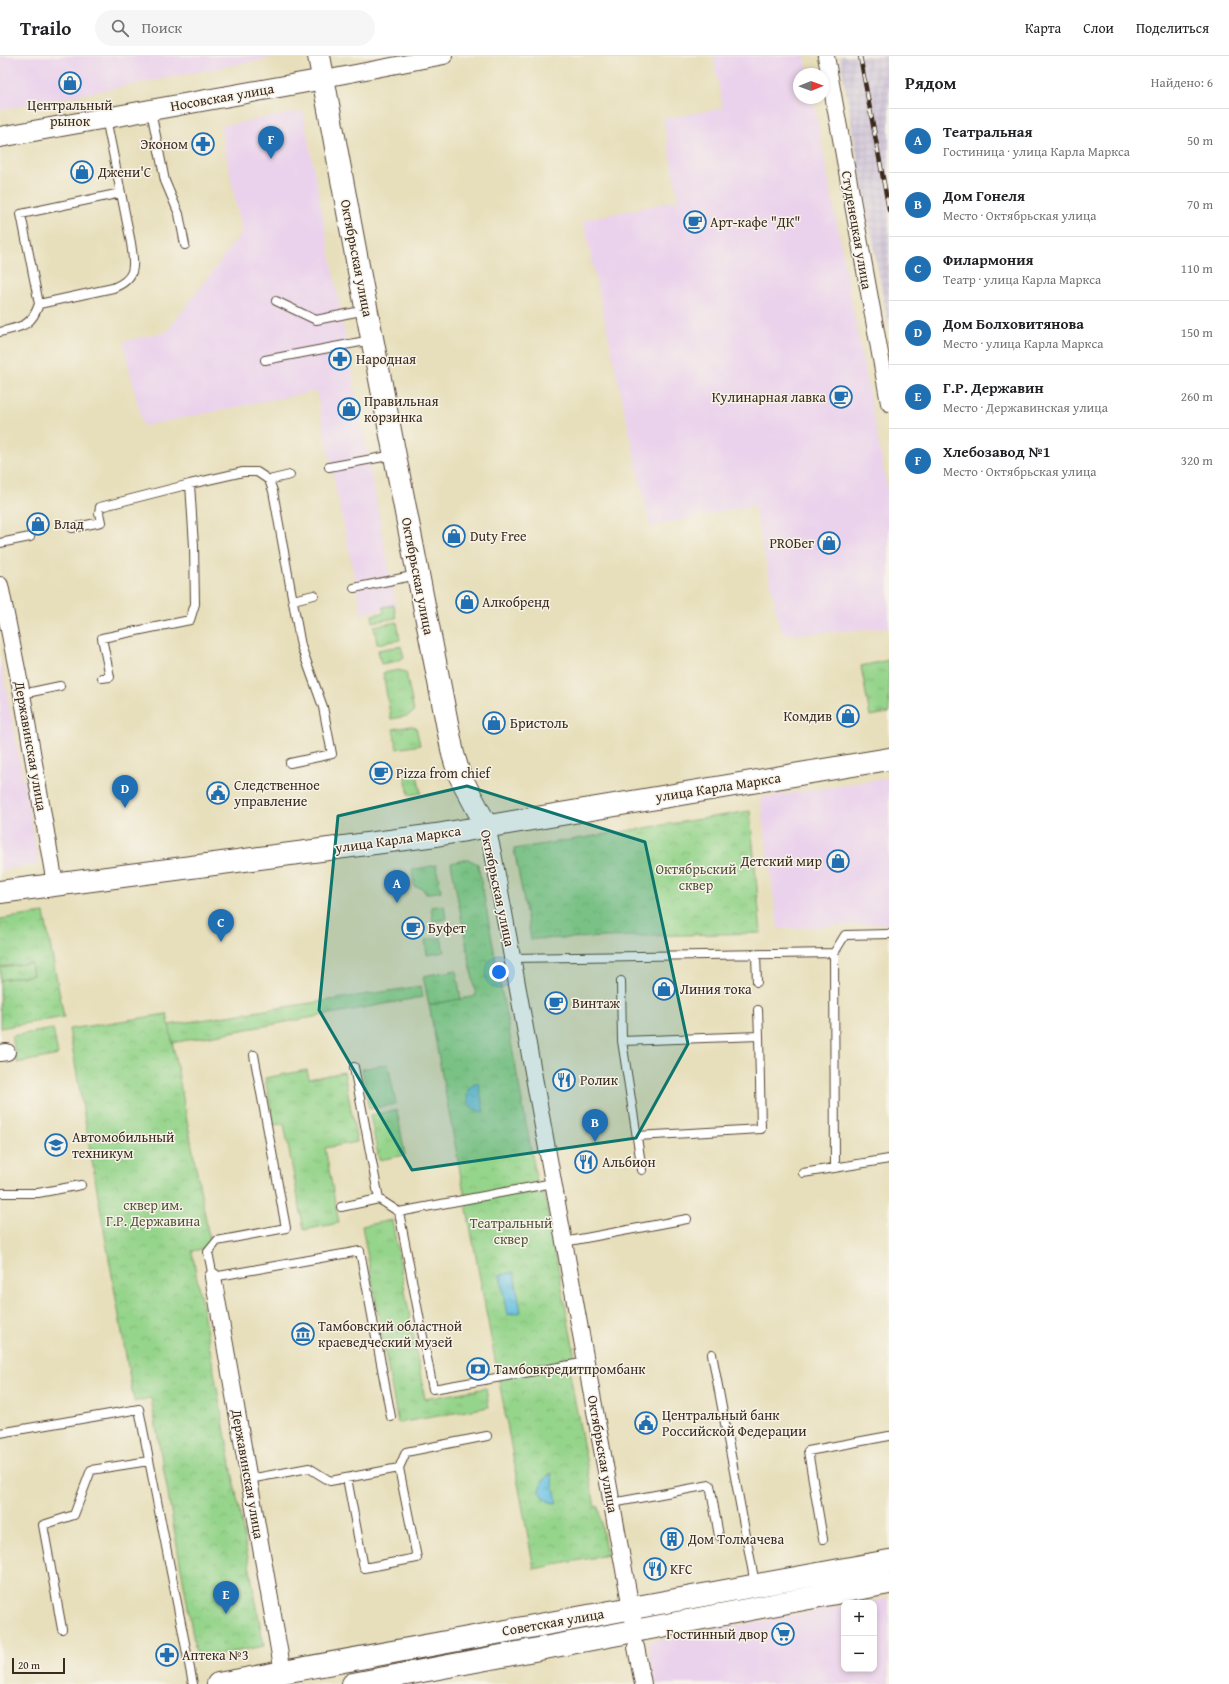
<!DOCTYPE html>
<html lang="ru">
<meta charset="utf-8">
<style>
:root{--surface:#fff;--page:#f6f6f6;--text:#202124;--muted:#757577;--line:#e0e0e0;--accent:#1f6fb2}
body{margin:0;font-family:"Gentium Book Plus",serif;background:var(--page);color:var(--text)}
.controls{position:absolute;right:12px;bottom:12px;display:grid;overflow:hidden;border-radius:8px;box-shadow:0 2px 6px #0003}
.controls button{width:36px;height:36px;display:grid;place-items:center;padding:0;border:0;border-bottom:1px solid var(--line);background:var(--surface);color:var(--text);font:20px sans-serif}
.compass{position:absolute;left:793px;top:12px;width:36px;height:36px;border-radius:50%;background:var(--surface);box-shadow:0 2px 6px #0003;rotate:89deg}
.scale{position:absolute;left:12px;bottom:10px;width:53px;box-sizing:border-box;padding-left:4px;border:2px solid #3b2a1e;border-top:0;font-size:11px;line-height:14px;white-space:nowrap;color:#3b2a1e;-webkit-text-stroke:3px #f7f3e8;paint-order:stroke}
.you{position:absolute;left:499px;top:916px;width:14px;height:14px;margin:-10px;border:3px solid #fff;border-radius:50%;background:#1a73e8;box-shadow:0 0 0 6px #1a73e833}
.badge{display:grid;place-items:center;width:26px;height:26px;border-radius:50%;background:var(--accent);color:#fff;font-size:13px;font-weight:700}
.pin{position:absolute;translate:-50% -33px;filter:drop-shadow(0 1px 2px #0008)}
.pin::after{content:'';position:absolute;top:21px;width:14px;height:12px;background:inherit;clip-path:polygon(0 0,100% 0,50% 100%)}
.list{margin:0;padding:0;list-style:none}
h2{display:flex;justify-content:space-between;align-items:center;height:52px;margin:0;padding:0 16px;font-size:17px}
h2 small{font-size:13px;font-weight:400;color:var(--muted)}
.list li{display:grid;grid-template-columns:26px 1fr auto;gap:12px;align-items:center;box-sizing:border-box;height:64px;padding:0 16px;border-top:1px solid var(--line)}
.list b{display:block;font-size:15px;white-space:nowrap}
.list p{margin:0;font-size:13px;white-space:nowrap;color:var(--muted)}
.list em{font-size:13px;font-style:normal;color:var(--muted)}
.icon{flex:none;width:22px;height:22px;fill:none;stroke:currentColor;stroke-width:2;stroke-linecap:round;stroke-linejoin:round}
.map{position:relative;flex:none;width:889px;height:1628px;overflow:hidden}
header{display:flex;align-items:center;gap:24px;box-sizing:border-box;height:56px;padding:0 20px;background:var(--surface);border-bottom:1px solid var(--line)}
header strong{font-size:19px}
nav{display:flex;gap:22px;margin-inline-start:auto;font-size:14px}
.search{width:280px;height:36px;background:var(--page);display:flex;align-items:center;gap:10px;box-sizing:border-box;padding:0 14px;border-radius:22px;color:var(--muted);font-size:15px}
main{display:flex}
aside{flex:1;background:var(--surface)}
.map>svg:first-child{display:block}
.built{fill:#ead1ec}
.industrial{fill:url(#industrial-grid)}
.grass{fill:url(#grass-tufts);stroke:#687f54}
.park{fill:url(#park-crowns);stroke:#687f54}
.water{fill:url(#water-ripples);stroke:#507580}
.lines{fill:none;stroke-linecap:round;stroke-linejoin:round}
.service-casing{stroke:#554536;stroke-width:10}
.minor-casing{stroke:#554536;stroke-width:18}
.tertiary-casing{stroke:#554536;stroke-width:22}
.secondary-casing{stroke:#554536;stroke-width:24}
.primary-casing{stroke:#554536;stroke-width:24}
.service{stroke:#fff;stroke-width:8}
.minor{stroke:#fff;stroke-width:16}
.tertiary{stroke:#fff;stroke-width:20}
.secondary{stroke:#fff;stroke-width:22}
.primary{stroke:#fff;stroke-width:22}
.rail-casing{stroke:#3b2a1e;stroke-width:4.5}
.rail{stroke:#f7f3e8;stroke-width:3;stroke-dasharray:9;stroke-linecap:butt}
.marked{fill:#0f766e;fill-opacity:0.2;stroke:#0f766e;stroke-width:3;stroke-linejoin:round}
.labels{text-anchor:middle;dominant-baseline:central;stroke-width:3;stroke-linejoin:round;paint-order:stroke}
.street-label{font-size:14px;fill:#3b2a1e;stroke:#f7f3e8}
.poi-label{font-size:14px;fill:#3b2a1e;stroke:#f7f3e8;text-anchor:start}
.park-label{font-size:14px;fill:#525439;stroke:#f7f3e8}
</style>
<header>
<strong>Trailo</strong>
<div class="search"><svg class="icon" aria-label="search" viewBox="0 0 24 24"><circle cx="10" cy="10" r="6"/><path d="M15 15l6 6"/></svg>Поиск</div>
<nav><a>Карта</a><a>Слои</a><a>Поделиться</a></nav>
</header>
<main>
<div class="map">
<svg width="889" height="1628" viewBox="0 0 889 1628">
<defs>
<pattern id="industrial-grid" width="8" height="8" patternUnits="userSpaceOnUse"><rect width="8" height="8" fill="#cabfd6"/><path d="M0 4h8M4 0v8" fill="none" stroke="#aea4b7"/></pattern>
<pattern id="grass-tufts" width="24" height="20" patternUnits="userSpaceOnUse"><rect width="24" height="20" fill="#95d48b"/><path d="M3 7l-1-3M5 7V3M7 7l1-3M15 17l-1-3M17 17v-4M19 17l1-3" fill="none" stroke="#81b678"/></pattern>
<pattern id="park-crowns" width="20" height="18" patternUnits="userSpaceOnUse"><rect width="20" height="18" fill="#95d48b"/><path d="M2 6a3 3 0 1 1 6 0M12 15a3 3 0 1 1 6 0" fill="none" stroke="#81b678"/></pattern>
<pattern id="water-ripples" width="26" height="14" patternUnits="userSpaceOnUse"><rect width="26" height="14" fill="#65c0e2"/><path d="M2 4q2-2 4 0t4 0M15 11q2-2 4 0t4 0" fill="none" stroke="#549cb7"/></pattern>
</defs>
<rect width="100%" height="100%" fill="#f7f3e8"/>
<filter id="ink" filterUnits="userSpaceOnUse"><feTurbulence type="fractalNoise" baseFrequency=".025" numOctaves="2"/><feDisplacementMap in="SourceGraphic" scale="8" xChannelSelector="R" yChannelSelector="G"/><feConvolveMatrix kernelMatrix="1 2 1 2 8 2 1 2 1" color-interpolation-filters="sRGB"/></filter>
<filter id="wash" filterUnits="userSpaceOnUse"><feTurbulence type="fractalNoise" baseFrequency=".012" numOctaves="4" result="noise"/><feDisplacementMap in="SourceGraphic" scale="16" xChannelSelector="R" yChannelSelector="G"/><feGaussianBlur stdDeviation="0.9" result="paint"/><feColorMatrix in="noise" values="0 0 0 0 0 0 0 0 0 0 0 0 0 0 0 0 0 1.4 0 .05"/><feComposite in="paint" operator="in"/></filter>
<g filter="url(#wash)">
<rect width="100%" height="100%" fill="#e7dfbb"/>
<!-- built -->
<path class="built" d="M 0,0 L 281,0 L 0,54 Z
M 713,0 L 805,0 L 808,18 L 799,18 L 799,42 L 813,42 L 889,442 L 889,572 L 786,579 L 780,572 L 754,449 L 650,471 L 583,164 L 679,144 L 663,63 L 723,52 Z
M 303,55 L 396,551 L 362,558 L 316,335 L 143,370 L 124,289 L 124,285 L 167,276 L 242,176 L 220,70 Z
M 0,600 L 39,808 L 0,814 Z
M 889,722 L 889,867 L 778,873 L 760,742 Z
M 889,1542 L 889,1628 L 655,1628 L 648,1586 L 844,1550 L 844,1613 L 874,1613 L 874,1547 L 862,1547 Z"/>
<!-- industrial -->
<path class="industrial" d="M 840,0 L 889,0 L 889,273 L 856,94 Z"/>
<!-- grass -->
<path class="grass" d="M 394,549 L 396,562 L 373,566 L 372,559 L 384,557 L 383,551 Z
M 397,566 L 400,584 L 377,588 L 374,570 Z
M 401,590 L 404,601 L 397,605 L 381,608 L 378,594 Z
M 889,604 L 889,657 L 870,660 L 861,610 Z
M 399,614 L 406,616 L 414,656 L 407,660 L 391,663 L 383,617 Z
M 410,670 L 416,671 L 420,689 L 397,693 L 393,673 Z
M 417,718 L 421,737 L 409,739 L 405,720 Z
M 436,809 L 441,835 L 426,838 L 422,832 L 415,831 L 412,814 Z
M 444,849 L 446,863 L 433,866 L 431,851 Z
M 441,881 L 444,896 L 427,899 L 425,884 Z
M 31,907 L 33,919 L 0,924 L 0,911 Z
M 456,914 L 461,943 L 429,949 L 423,920 Z
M 421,930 L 423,941 L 133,994 L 130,975 Z
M 53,973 L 58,999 L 17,1007 L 12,980 Z
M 388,1008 L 396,1048 L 369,1053 L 362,1013 Z
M 307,1014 L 309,1023 L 344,1016 L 357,1086 L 325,1092 L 339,1167 L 304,1174 L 284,1068 L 274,1069 L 265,1022 Z
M 397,1054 L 405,1099 L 379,1104 L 370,1059 Z
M 392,1164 L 425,1343 L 486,1332 L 489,1351 L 398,1367 L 362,1170 Z"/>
<!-- park -->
<path class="park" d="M 750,755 L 761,877 L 531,883 L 514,793 Z
M 468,803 L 478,808 L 539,1137 L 544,1136 L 575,1301 L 567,1303 L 595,1451 L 598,1450 L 607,1499 L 534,1513 L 429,949 L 476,940 L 451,807 Z
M 44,857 L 64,961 L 0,972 L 0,924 L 33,919 L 31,907 L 0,911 L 0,863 Z
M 167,958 L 211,1191 L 192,1195 L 264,1590 L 197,1603 L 151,1342 L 134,1346 L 69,973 Z"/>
<!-- water -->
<path class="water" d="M 478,1026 L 484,1056 C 470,1055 464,1045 469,1032 Z
M 514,1216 L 521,1256 L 507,1259 L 500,1219 Z
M 551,1417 L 557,1447 C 547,1447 543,1442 540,1434 L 543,1424 Z"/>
</g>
<g filter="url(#ink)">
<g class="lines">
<!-- service casing -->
<g class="service-casing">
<path id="service" d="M 151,55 L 165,125 L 179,158 L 185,189
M 276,245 L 316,264 L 366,254
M 39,248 L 21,158 L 121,137
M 0,276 C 22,270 31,271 39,248 L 113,232 C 138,222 134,209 131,187 L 106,62
M 265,304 L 371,284
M 329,411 L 394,399
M 269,424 L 290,419
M 72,472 L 101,466 L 99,457 L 100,451 L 190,428 L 243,416 L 257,416 L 269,424 L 273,435 L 301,590 L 323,651 L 332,698 L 290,707
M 0,487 L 30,481
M 354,532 L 417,519
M 293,544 L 314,539
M 102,622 L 110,621 L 102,582 L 190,564 L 195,548 L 194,490 L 190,428
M 22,638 L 60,630
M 756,899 L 757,926
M 512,902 L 834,897
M 621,925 L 622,985 L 642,1114
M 758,954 L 759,980
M 622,985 L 759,980 L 761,1073 L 637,1080
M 254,999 L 286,1172 L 217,1185 L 208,1196 L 213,1221 L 360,1195 L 391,1361
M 835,1112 L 834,897 L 845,879 L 889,878
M 803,1117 L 889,1103
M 0,1137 L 38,1137 L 81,1129
M 379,1143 L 399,1156 L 553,1127
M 341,1151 L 379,1143 L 354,1011
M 399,1156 L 433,1333 L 587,1306
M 564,1186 L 687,1163
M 712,1298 L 755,1528
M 0,1377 L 139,1353 L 193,1628
M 399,1412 L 406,1396 L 487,1380
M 249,1423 L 309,1412 L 330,1425 L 399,1412 L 417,1502 L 364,1512 L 347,1422
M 612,1447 L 710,1429 L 719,1480
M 823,1483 L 808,1395 L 889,1380
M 62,1573 L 43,1469 L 74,1459 L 91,1414 L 149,1405"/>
</g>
<!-- minor casing -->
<g class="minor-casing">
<path id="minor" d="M 826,0 L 889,347
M 324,23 L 444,0
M 0,529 L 22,638 L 55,828
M 487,771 L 493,797 L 633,1563
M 0,997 L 7,996
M 213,1221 L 283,1616
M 636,1591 L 643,1628"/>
</g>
<!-- tertiary casing -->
<g class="tertiary-casing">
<path id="tertiary" d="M 0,81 L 324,23"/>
</g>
<!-- secondary casing -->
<g class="secondary-casing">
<path id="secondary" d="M 319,0 L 359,215 L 453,698 L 459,718 L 487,771
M 0,836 L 436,779 L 889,703"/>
</g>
<!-- primary casing -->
<g class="primary-casing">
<path id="primary" d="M 218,1628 L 889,1505
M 353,1628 L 889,1527"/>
</g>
<!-- service -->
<use href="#service" class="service"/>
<!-- minor -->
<use href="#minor" class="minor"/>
<!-- tertiary -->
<use href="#tertiary" class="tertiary"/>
<!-- secondary -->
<use href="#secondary" class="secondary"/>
<!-- primary -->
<use href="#primary" class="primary"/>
<!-- rail casing -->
<g class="rail-casing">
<path id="rail" d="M 860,0 L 889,154"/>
</g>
<!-- rail -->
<use href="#rail" class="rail"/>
</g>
</g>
<!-- marked area -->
<path class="marked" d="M 467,730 L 645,786 L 688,988 L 636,1082 L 412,1114 L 319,954 L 338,760 Z"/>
<!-- icons -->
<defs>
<g id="shop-ring" transform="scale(1.15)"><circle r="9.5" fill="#f7f3e8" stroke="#1f6fb2" stroke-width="1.5"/><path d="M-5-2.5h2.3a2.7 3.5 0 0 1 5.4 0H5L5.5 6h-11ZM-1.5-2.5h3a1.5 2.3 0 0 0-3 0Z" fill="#1f6fb2"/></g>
<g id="pharmacy-ring" transform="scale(1.15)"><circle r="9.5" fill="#f7f3e8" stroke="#1f6fb2" stroke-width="1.5"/><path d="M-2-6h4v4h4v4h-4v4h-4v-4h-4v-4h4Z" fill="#1f6fb2"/></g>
<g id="cafe-ring" transform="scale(1.15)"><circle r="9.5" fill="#f7f3e8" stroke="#1f6fb2" stroke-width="1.5"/><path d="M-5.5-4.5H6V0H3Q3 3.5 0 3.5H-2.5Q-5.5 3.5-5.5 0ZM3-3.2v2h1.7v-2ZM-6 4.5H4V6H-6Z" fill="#1f6fb2"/></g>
<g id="civic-ring" transform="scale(1.15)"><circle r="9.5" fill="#f7f3e8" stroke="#1f6fb2" stroke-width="1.5"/><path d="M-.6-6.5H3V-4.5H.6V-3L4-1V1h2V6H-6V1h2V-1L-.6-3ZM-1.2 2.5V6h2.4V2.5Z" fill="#1f6fb2"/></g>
<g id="restaurant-ring" transform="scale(1.15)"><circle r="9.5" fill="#f7f3e8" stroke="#1f6fb2" stroke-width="1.5"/><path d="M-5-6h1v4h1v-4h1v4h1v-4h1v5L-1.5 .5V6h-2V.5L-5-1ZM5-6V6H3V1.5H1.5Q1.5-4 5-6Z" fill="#1f6fb2"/></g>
<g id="university-ring" transform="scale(1.15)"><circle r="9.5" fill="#f7f3e8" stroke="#1f6fb2" stroke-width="1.5"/><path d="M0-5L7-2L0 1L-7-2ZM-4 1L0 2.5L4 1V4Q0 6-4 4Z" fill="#1f6fb2"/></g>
<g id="museum-ring" transform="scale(1.15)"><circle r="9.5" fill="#f7f3e8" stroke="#1f6fb2" stroke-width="1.5"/><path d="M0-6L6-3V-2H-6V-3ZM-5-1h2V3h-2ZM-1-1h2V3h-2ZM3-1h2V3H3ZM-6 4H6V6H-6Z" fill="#1f6fb2"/></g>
<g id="bank-ring" transform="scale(1.15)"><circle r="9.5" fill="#f7f3e8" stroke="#1f6fb2" stroke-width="1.5"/><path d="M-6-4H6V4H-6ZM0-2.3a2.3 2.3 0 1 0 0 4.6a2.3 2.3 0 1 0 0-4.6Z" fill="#1f6fb2"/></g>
<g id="building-ring" transform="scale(1.15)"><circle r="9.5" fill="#f7f3e8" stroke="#1f6fb2" stroke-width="1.5"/><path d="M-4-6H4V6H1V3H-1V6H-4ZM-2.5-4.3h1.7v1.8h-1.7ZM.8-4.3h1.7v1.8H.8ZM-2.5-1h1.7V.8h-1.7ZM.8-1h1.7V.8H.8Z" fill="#1f6fb2"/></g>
<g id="supermarket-ring" transform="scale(1.15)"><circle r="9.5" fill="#f7f3e8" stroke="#1f6fb2" stroke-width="1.5"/><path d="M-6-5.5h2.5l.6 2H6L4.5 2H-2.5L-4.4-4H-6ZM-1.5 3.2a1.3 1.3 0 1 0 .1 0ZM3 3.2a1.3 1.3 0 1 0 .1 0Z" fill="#1f6fb2"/></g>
</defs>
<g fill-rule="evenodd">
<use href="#shop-ring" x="70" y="27"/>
<use href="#pharmacy-ring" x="203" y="88"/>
<use href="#shop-ring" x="82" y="116"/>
<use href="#cafe-ring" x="695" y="166"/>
<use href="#pharmacy-ring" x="340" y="303"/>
<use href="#cafe-ring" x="841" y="341"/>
<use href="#shop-ring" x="349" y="353"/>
<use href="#shop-ring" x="38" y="468"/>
<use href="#shop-ring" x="454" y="480"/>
<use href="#shop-ring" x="829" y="487"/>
<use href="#shop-ring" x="467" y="546"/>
<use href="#shop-ring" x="848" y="660"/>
<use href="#shop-ring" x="494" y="667"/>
<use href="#cafe-ring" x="381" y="717"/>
<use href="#civic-ring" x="218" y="737"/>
<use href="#shop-ring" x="838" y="805"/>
<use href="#cafe-ring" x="413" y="872"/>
<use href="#shop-ring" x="664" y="933"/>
<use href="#cafe-ring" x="556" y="947"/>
<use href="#restaurant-ring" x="564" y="1024"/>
<use href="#university-ring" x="56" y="1089"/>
<use href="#restaurant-ring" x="586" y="1106"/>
<use href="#museum-ring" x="303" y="1278"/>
<use href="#bank-ring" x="478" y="1313"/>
<use href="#civic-ring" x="646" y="1367"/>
<use href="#building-ring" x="672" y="1483"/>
<use href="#restaurant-ring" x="655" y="1513"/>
<use href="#supermarket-ring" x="783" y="1578"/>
<use href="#pharmacy-ring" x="167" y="1599"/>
</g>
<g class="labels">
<!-- street labels -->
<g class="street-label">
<text transform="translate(222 41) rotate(-10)">Носовская улица</text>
<text transform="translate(857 174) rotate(80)">Студенецкая улица</text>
<text transform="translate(357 202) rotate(79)">Октябрьская улица</text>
<text transform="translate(418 520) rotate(79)">Октябрьская улица</text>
<text transform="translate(31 690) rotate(80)">Державинская улица</text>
<text transform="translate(718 731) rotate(-9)">улица Карла Маркса</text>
<text transform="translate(398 783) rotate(-8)">улица Карла Маркса</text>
<text transform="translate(498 832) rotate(78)">Октябрьская улица</text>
<text transform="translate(603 1398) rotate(80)">Октябрьская улица</text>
<text transform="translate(248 1418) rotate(80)">Державинская улица</text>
<text transform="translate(553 1566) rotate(-10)">Советская улица</text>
</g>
<!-- poi labels -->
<g class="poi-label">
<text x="70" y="49" text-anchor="middle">Центральный<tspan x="70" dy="16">рынок</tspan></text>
<text x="188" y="88" text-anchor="end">Эконом</text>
<text x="98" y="116">Джени'С</text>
<text x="710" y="166">Арт-кафе "ДК"</text>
<text x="356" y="303">Народная</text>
<text x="826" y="341" text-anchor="end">Кулинарная лавка</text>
<text x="364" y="345">Правильная<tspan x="364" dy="16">корзинка</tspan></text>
<text x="54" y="468">Влад</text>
<text x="470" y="480">Duty Free</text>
<text x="814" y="487" text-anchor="end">PROБег</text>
<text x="482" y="546">Алкобренд</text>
<text x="832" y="660" text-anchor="end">Комдив</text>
<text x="510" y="667">Бристоль</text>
<text x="396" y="717">Pizza from chief</text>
<text x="234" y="729">Следственное<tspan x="234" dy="16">управление</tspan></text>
<text x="822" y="805" text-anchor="end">Детский мир</text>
<text x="428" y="872">Буфет</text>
<text x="680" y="933">Линия тока</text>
<text x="572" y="947">Винтаж</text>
<text x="580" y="1024">Ролик</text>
<text x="72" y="1081">Автомобильный<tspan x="72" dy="16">техникум</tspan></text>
<text x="602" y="1106">Альбион</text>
<text x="318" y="1270">Тамбовский областной<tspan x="318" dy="16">краеведческий музей</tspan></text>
<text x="494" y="1313">Тамбовкредитпромбанк</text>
<text x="662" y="1359">Центральный банк<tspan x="662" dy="16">Российской Федерации</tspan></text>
<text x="688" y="1483">Дом Толмачева</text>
<text x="670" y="1513">KFC</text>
<text x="768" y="1578" text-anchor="end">Гостинный двор</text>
<text x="182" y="1599">Аптека №3</text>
</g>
<!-- park labels -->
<g class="park-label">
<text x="696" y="813">Октябрьский<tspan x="696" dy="16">сквер</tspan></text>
<text x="153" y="1149">сквер им.<tspan x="153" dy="16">Г.Р. Державина</tspan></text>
<text x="511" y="1167">Театральный<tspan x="511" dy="16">сквер</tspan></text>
</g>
</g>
</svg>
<div class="controls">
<button>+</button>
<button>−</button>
</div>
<svg class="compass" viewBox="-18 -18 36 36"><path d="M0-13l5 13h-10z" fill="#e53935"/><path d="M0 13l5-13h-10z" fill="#757577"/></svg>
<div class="scale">20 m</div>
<div class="you"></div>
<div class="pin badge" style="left:397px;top:847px">A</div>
<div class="pin badge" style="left:595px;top:1086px">B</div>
<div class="pin badge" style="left:221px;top:886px">C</div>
<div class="pin badge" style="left:125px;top:752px">D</div>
<div class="pin badge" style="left:226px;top:1558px">E</div>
<div class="pin badge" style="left:271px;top:103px">F</div>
</div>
<aside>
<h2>Рядом<small>Найдено: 6</small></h2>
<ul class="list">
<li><span class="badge">A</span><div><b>Театральная</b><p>Гостиница · улица Карла Маркса</p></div><em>50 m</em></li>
<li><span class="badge">B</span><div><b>Дом Гонеля</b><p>Место · Октябрьская улица</p></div><em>70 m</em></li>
<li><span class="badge">C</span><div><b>Филармония</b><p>Театр · улица Карла Маркса</p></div><em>110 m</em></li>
<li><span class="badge">D</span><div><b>Дом Болховитянова</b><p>Место · улица Карла Маркса</p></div><em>150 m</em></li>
<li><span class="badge">E</span><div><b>Г.Р. Державин</b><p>Место · Державинская улица</p></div><em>260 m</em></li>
<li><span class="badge">F</span><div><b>Хлебозавод №1</b><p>Место · Октябрьская улица</p></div><em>320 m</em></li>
</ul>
</aside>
</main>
